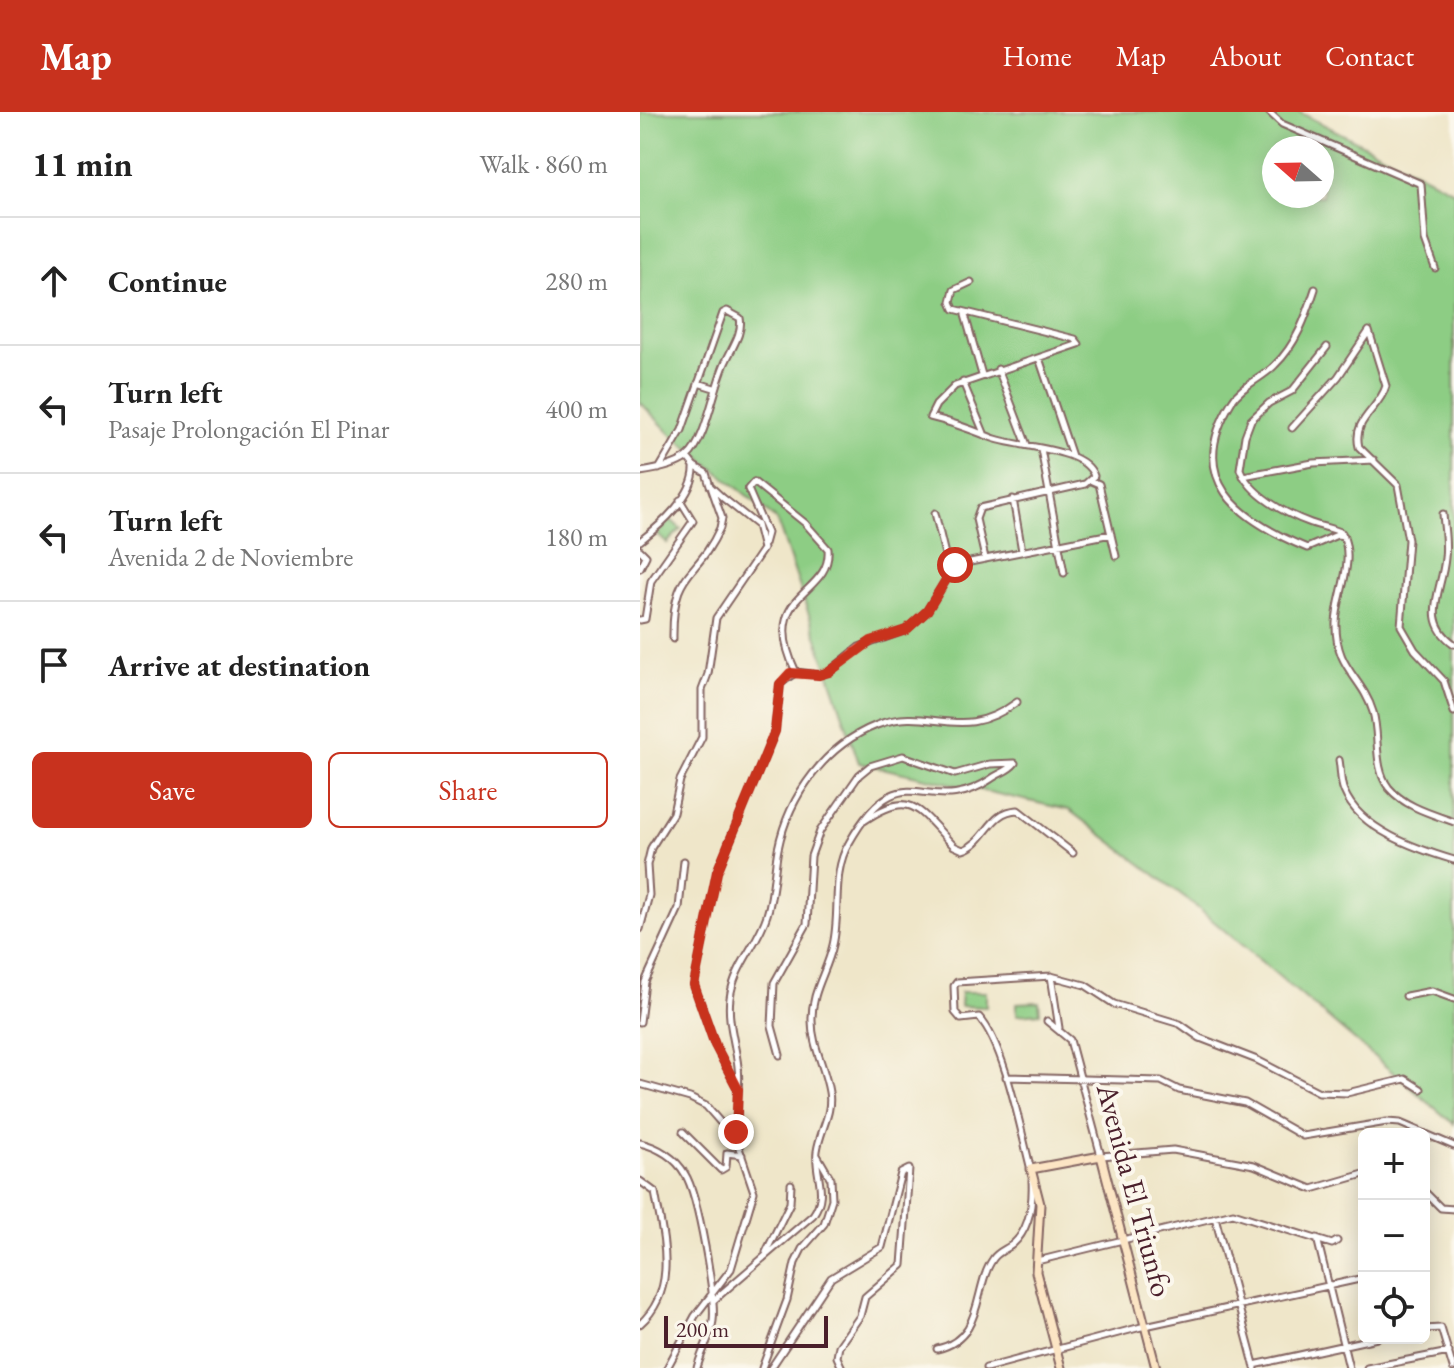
<!DOCTYPE html>
<meta charset="utf-8">
<style>
:root{--surface:#fff;--page:#f6f6f6;--text:#222;--muted:#767676;--line:#e0e0e0;--accent:#c8321e}
body{margin:0;font-family:"EB Garamond",serif;background:var(--page);color:var(--text)}
.controls{position:absolute;right:24px;bottom:24px;display:grid;overflow:hidden;border-radius:12px;box-shadow:0 4px 20px #0003}
.controls button{width:72px;height:72px;display:grid;place-items:center;padding:0;border:0;border-bottom:2px solid var(--line);background:var(--surface);color:var(--text);font:40px sans-serif}
.compass{position:absolute;left:622px;top:24px;width:72px;height:72px;border-radius:50%;background:var(--surface);box-shadow:0 4px 20px #0003;rotate:290deg}
.scale{position:absolute;left:24px;bottom:20px;width:164px;box-sizing:border-box;padding-left:8px;border:4px solid #4a1f2b;border-top:0;font-size:22px;line-height:28px;white-space:nowrap;color:#4a1f2b;-webkit-text-stroke:6px #fbf7ec;paint-order:stroke}
.stop{position:absolute;width:24px;height:24px;margin:-18px;border:6px solid #c8321e;border-radius:50%;background:#fff}
.stop.end{background:#c8321e;border-color:#fff;box-shadow:0 2px 8px #0008}
.list{margin:0;padding:0;list-style:none}
h2{display:flex;justify-content:space-between;align-items:center;height:104px;margin:0;padding:0 32px;font-size:34px}
h2 small{font-size:26px;font-weight:400;color:var(--muted)}
.list li{display:grid;grid-template-columns:52px 1fr auto;gap:24px;align-items:center;box-sizing:border-box;height:128px;padding:0 32px;border-top:2px solid var(--line)}
.list b{display:block;font-size:30px;white-space:nowrap}
.list p{margin:0;font-size:26px;white-space:nowrap;color:var(--muted)}
.list em{font-size:26px;font-style:normal;color:var(--muted)}
.actions{display:flex;gap:16px;padding:24px 32px}
.actions a{flex:1;padding:18px 0;border:2px solid var(--accent);border-radius:12px;text-align:center;font-size:28px;color:var(--accent)}
.actions .main{background:var(--accent);color:#fff}
.icon{flex:none;width:44px;height:44px;fill:none;stroke:currentColor;stroke-width:2;stroke-linecap:round;stroke-linejoin:round}
.map{position:relative;flex:none;width:814px;height:1256px;overflow:hidden}
header{display:flex;align-items:center;gap:48px;box-sizing:border-box;height:112px;padding:0 40px;background:var(--accent);color:#fff}
header strong{font-size:38px}
nav{display:flex;gap:44px;margin-inline-start:auto;font-size:28px}
main{display:flex}
aside{flex:1;background:var(--surface)}
.map>svg:first-child{display:block}
.green{fill:#8dcd84;stroke:#6c7658;stroke-width:2;fill-rule:evenodd}
.lines{fill:none;stroke-linecap:round;stroke-linejoin:round}
.street-casing{stroke:#846562;stroke-width:9}
.secondary-casing{stroke:#846562;stroke-width:11}
.street{stroke:#fff;stroke-width:5}
.secondary{stroke:#fce5c4;stroke-width:7}
.route{stroke:#c8321e;stroke-width:10}
.labels{text-anchor:middle;dominant-baseline:central;stroke-width:8;stroke-linejoin:round;paint-order:stroke}
.street-label{font-size:30px;fill:#4a1f2b;stroke:#fbf7ec}
</style>
<header>
<strong>Map</strong>
<nav><a>Home</a><a>Map</a><a>About</a><a>Contact</a></nav>
</header>
<main>
<aside>
<h2>11 min<small>Walk · 860 m</small></h2>
<ul class="list">
<li><svg class="icon" aria-label="ahead" viewBox="0 0 24 24"><path d="M12 20V5M6 11l6-6 6 6"/></svg><div><b>Continue</b></div><em>280 m</em></li>
<li><svg class="icon" aria-label="left" viewBox="0 0 24 24"><path d="M17 20v-9H6M10 6l-5 5 5 5"/></svg><div><b>Turn left</b><p>Pasaje Prolongación El Pinar</p></div><em>400 m</em></li>
<li><svg class="icon" aria-label="left" viewBox="0 0 24 24"><path d="M17 20v-9H6M10 6l-5 5 5 5"/></svg><div><b>Turn left</b><p>Avenida 2 de Noviembre</p></div><em>180 m</em></li>
<li><svg class="icon" aria-label="arrive" viewBox="0 0 24 24"><path d="M6 21V4h12l-3 4 3 4H6"/></svg><div><b>Arrive at destination</b></div></li>
</ul>
<div class="actions"><a class="main">Save</a><a>Share</a></div>
</aside>
<div class="map">
<svg width="814" height="1256" viewBox="0 0 814 1256">
<rect width="100%" height="100%" fill="#fbf7ec"/>
<filter id="ink" filterUnits="userSpaceOnUse"><feTurbulence type="fractalNoise" baseFrequency=".0125" numOctaves="2"/><feDisplacementMap in="SourceGraphic" scale="16" xChannelSelector="R" yChannelSelector="G"/><feConvolveMatrix kernelMatrix="1 2 1 2 8 2 1 2 1" color-interpolation-filters="sRGB"/></filter>
<filter id="wash" filterUnits="userSpaceOnUse"><feTurbulence type="fractalNoise" baseFrequency=".006" numOctaves="4" result="noise"/><feDisplacementMap in="SourceGraphic" scale="32" xChannelSelector="R" yChannelSelector="G"/><feGaussianBlur stdDeviation="1.8" result="paint"/><feColorMatrix in="noise" values="0 0 0 0 0 0 0 0 0 0 0 0 0 0 0 0 0 1.4 0 .05"/><feComposite in="paint" operator="in"/></filter>
<g filter="url(#wash)">
<rect width="100%" height="100%" fill="#efe6c9"/>
<!-- green -->
<path class="green" d="M 0,0 L 659,0 L 814,79 L 814,1012 L 546,786 L 429,698 L 219,651 L 137,408 L 30,321 L 0,290 ZM 634,36 L 682,36 L 682,84 L 634,84 Z
M 31,408 L 41,417 L 27,431 L 17,422 Z
M 321,880 L 346,880 L 346,895 L 320,894 Z
M 399,890 L 400,901 L 377,903 L 377,891 Z"/>
</g>
<g filter="url(#ink)">
<g class="lines">
<!-- street casing -->
<g class="street-casing">
<path id="street" d="M 629,0 L 642,12 L 781,72 L 785,128 L 795,156
M 331,170 L 314,178 L 311,190 L 314,197 L 435,227 L 439,232 L 315,274 L 296,293 L 290,305 C 311,310 330,317 350,325 C 375,336 444,334 454,364 L 445,372 L 340,396 L 336,407 L 345,446
M 675,177 C 666,205 656,233 635,253 C 623,266 601,274 592,289 C 544,367 597,407 667,436 L 697,423 L 704,424
M 325,203 L 342,263
M 687,235 L 652,279 L 629,291 L 611,308 L 605,324 L 600,357 C 610,383 646,402 671,411 C 682,415 692,416 702,421 C 716,449 697,482 696,511 C 695,557 722,564 733,600 C 740,624 733,656 749,676 C 765,695 792,702 814,710
M 399,246 L 432,344
M 358,257 L 387,333
M 323,270 L 344,321
M 58,271 L 74,276
M 652,316 L 698,265 L 729,219 L 746,274 C 739,298 712,307 719,335 L 758,373 L 768,428 L 761,514 L 775,538 L 804,569 L 814,600
M 401,337 L 424,461
M 0,360 C 14,358 36,354 47,345 C 67,329 74,271 87,247 C 93,234 103,220 100,206 L 87,199 L 83,201 L 42,318 L 19,357
M 603,364 L 673,351 L 734,348
M 452,369 L 459,372 L 476,444
M 373,387 L 382,439
M 295,401 L 309,459
M 803,402 C 804,416 807,431 805,446 C 802,480 780,508 814,532
M 0,429 C 21,413 56,382 54,354 L 47,345
M 124,432 L 127,421 L 108,377 L 114,370 L 165,411 L 188,437 C 192,485 117,478 156,560
M 0,438 L 6,444 L 0,456
M 0,508 L 5,507 L 11,469 L 53,409 L 40,388
M 33,527 C 32,455 56,469 80,416 L 82,406 L 71,375
M 699,648 C 701,658 700,670 704,679 C 720,718 777,737 814,748
M 224,709 C 273,675 279,699 314,734 L 323,738 C 347,730 349,699 378,698 L 433,741
M 0,817 L 9,783 L 7,753 L 11,736 L 33,701 L 40,668 L 62,625 L 62,578 L 68,562 L 76,506 L 123,437 L 117,413 L 83,386 L 70,374 L 66,361 L 54,354
M 411,864 L 419,916
M 766,884 L 792,879 L 814,887
M 407,909 L 430,928 L 461,1044 L 533,1038 L 614,1053 L 672,1077 L 724,1062
M 0,910 L 5,870 L 39,796 L 44,749
M 366,965 L 521,969 L 539,978 L 605,991 L 663,1024 L 747,1010 L 760,1011 L 814,1034
M 0,972 L 50,986 L 66,994 L 95,1027
M 98,976 C 102,946 86,916 90,886 C 94,854 118,832 127,803 C 134,781 134,758 138,737 C 149,683 186,633 237,613 C 291,592 319,633 377,590
M 43,1020 L 81,1058 L 86,1055 L 87,1041 L 102,1043
M 0,1031 C 18,1035 36,1046 45,1062 C 58,1082 76,1186 73,1209 C 71,1225 61,1240 57,1256
M 391,1058 C 381,1020 365,933 339,905 L 321,907 L 315,900 L 314,874 L 317,870 L 411,864 L 445,873 L 474,892 L 540,912 L 560,926 L 617,948 L 679,980 L 707,981 L 765,967 L 781,977
M 0,1069 L 15,1080 C 23,1126 39,1177 0,1212
M 784,1079 L 801,1096 L 814,1097
M 575,1105 L 615,1256
M 677,1126 L 709,1256
M 126,1140 L 150,1091 L 151,1072
M 397,1149 L 593,1101 L 692,1132 L 697,1129
M 74,1188 L 173,1103 C 189,1080 174,1063 177,1039 C 180,1018 193,1001 189,980 C 185,955 172,934 172,909 C 171,880 187,860 193,833 C 201,800 191,761 209,731 C 263,635 286,711 351,667 C 359,661 369,659 375,651 L 350,652 L 315,662 L 263,644 L 230,654 L 219,663 L 180,719 L 171,744 L 167,812 L 134,871 L 132,914 L 140,943
M 784,1217 L 801,1216 L 813,1256
M 297,1237 C 345,1226 333,1175 353,1147 C 357,1140 367,1137 373,1132 C 391,1116 393,1090 392,1068
M 614,1253 L 737,1226
M 27,1256 L 55,1204 L 91,1157 L 114,1080 L 96,1027 L 98,977 L 75,933 L 54,873 L 77,760 L 135,619 L 140,572 L 156,560 L 179,563 L 189,560 L 219,535 L 266,518 L 287,499 L 315,453 L 471,422
M 122,1256 L 147,1188 L 155,1151 L 162,1137 L 184,1112 L 192,1087 L 191,1067 L 177,1043
M 131,1256 L 191,1166 L 242,1135 L 261,1061 L 269,1057 L 262,1153 L 225,1185 L 220,1204 L 199,1234 L 197,1245 L 202,1256
M 346,1256 L 505,1214 L 724,1166
M 727,1256 L 809,1240"/>
</g>
<!-- secondary casing -->
<g class="secondary-casing">
<path id="secondary" d="M 421,1256 L 396,1160 L 400,1092 L 391,1057 L 461,1044 L 516,1256"/>
</g>
<!-- street -->
<use href="#street" class="street"/>
<!-- secondary -->
<use href="#secondary" class="secondary"/>
</g>
</g>
<g class="lines" filter="url(#ink)">
<!-- route -->
<path class="route" d="M 96,1020 L 98,977 L 75,933 L 54,873 L 77,760 L 135,619 L 140,572 L 150,561 L 179,563 L 189,560 L 231,529 L 266,518 L 287,499 L 315,453"/>
</g>
<g class="labels">
<!-- street labels -->
<g class="street-label">
<text transform="translate(495 1078) rotate(75)">Avenida El Triunfo</text>
</g>
</g>
</svg>
<div class="controls">
<button>+</button>
<button>−</button>
<button><svg class="icon" aria-label="locate" viewBox="0 0 24 24"><circle cx="12" cy="12" r="6"/><path d="M12 2v4M12 18v4M2 12h4M18 12h4"/></svg></button>
</div>
<svg class="compass" viewBox="-18 -18 36 36"><path d="M0-13l5 13h-10z" fill="#e53935"/><path d="M0 13l5-13h-10z" fill="#767676"/></svg>
<div class="scale">200 m</div>
<div class="stop" style="left:315px;top:453px"></div>
<div class="stop end" style="left:96px;top:1020px"></div>
</div>
</main>
